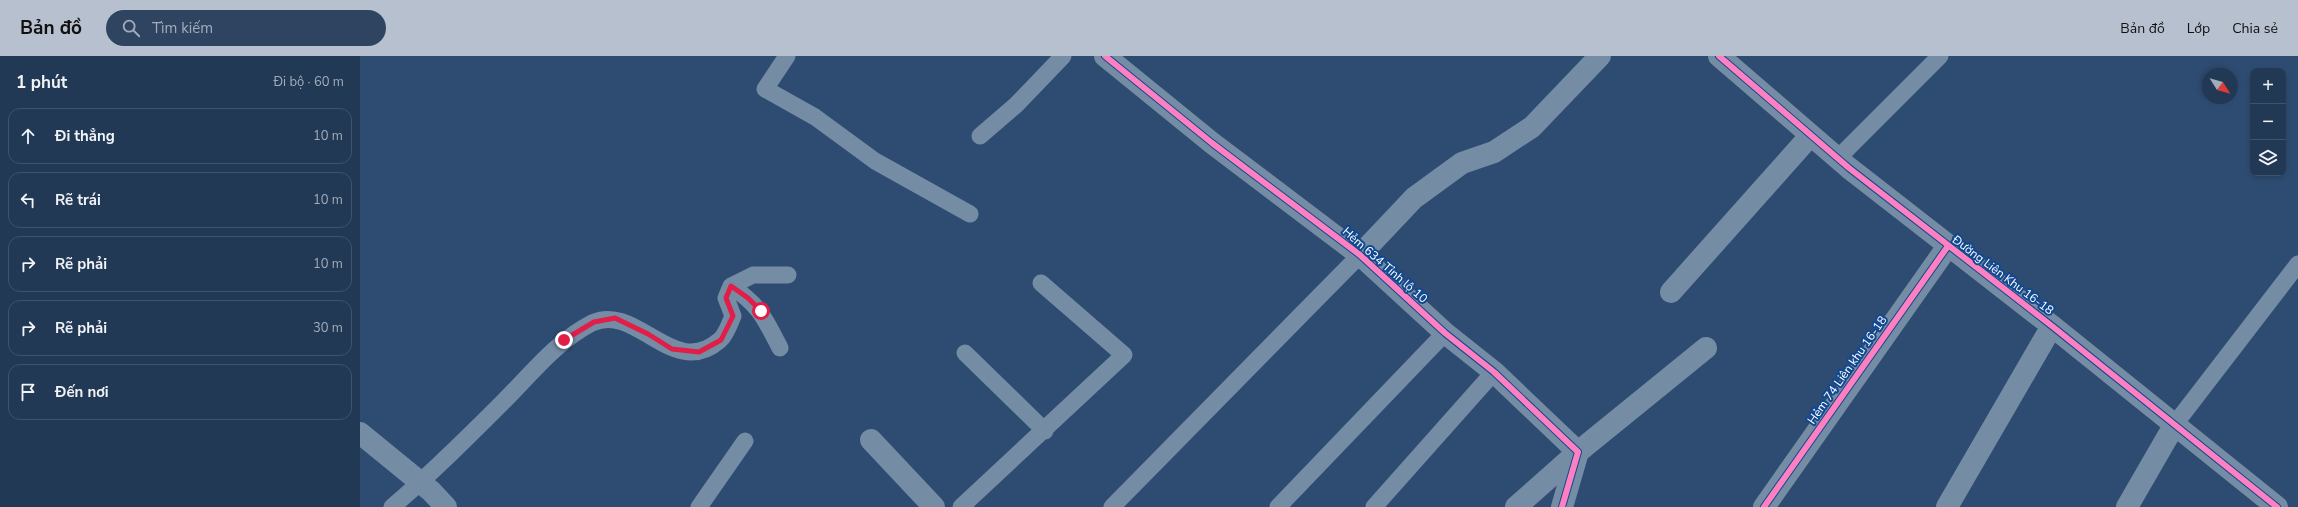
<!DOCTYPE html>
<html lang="vi">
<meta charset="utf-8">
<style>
:root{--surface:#223956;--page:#2e4460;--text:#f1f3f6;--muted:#a2acb9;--line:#3f536c;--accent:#b6c0ce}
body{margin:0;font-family:"Nunito Sans",sans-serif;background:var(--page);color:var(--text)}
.controls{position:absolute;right:12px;top:12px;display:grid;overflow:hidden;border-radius:8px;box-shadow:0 2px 6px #0003}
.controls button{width:36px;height:36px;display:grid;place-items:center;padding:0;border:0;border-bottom:1px solid var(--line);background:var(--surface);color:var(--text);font:20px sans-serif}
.compass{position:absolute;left:1842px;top:12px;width:36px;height:36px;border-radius:50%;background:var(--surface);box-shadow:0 2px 6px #0003;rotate:127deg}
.stop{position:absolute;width:12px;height:12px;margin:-9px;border:3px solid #e11d48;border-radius:50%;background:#fff}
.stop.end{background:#e11d48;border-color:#fff;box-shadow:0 1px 4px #0008}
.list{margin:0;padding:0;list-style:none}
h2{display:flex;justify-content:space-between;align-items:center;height:52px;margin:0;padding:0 16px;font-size:17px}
h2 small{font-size:13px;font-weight:400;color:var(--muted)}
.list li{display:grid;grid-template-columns:26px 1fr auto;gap:12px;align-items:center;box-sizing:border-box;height:56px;margin:0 8px 8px;padding:0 8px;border:1px solid var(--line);border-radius:12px}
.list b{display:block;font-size:15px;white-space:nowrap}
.list em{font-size:13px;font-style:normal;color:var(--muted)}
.icon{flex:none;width:22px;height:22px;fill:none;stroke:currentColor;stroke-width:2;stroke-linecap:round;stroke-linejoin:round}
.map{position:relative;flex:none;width:1938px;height:451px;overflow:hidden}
header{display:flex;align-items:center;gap:24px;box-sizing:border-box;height:56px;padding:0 20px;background:var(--accent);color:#111}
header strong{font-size:19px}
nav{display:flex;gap:22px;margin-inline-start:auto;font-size:14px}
.search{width:280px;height:36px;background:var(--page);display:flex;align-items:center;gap:10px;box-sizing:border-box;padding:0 14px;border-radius:22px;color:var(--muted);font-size:15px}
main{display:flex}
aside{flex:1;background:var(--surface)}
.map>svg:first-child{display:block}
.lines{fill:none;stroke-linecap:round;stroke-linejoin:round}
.service{stroke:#758ca5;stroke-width:17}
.minor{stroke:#758ca5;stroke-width:22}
.cycleway-casing{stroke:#11488f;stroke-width:8}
.cycleway{stroke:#ff80c0;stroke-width:6}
.route{stroke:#e11d48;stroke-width:5}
.labels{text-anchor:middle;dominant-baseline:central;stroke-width:4;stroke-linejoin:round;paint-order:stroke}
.street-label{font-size:12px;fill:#fff;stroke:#11488f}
</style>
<header>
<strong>Bản đồ</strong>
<div class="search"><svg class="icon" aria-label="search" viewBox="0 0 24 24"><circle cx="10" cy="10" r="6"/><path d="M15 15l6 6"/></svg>Tìm kiếm</div>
<nav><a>Bản đồ</a><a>Lớp</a><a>Chia sẻ</a></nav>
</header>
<main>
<aside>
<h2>1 phút<small>Đi bộ · 60 m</small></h2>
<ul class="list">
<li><svg class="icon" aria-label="ahead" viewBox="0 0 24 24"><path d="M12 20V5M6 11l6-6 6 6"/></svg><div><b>Đi thẳng</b></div><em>10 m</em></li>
<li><svg class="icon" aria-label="left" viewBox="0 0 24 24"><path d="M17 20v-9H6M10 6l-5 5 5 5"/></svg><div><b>Rẽ trái</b></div><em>10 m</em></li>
<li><svg class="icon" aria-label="right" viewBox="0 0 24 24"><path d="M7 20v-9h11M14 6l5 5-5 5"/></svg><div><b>Rẽ phải</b></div><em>10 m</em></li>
<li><svg class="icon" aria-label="right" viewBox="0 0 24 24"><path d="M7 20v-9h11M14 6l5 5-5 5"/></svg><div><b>Rẽ phải</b></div><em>30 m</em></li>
<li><svg class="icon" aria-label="arrive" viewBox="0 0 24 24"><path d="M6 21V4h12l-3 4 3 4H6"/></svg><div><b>Đến nơi</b></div></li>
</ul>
</aside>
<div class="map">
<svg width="1938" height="451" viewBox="0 0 1938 451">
<rect width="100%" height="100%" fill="#2e4c72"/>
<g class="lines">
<!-- service -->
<path class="service" d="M 427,0 L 405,33 L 455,61 L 515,105 L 610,158
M 620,80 L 656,49 L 703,0
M 1478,102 L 1580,0
M 371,230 C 400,250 404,261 420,292
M 605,297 L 685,375
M 1815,368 L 1938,208
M 32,451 C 71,418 108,381 144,345 C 172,317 197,285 232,267 C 277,246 313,325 360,284 C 366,279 370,267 373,260 L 366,242 L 371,230 L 393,219 L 428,219
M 339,451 L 385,385
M 601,451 L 764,299 L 681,227
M 752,451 L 1000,199
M 918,451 L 1085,277
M 1014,451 L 1134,316"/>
<!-- minor -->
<path class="minor" d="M 745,0 L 852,87 L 1000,199 L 1085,277 L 1134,316 L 1218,396 L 1202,451
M 1359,0 L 1489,112 L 1692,270 L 1917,451
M 1000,199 L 1054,142 L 1102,107 L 1134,96 L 1172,71 L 1240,0
M 1311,236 L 1450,80
M 0,377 L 71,435 L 86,451
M 511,384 L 574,451
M 1156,451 L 1218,396 L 1346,292
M 1404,451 L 1588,190
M 1587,451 L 1692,270
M 1767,451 L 1815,368"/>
<!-- cycleway casing -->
<g class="cycleway-casing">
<path id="cycleway" d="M 745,0 L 852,87 L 1000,199 L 1085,277 L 1134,316 L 1218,396 L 1202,451
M 1359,0 L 1489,112 L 1692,270 L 1917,451
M 1404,451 L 1588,190"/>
</g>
<!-- cycleway -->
<use href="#cycleway" class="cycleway"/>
</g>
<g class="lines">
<!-- route -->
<path class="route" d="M 204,284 L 234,266 L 255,262 L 288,278 L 312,293 L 339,296 L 361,284 L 373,260 L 366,242 L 371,230 L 388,242 L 401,255"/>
</g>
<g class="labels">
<!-- street labels -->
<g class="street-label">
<text transform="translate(1025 209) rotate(41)">Hẻm 634 Tỉnh lộ 10</text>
<text transform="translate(1643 219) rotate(37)">Đường Liên Khu 16-18</text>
<text transform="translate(1487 314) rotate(-55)">Hẻm 74 Liên khu 16-18</text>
</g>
</g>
</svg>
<div class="controls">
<button>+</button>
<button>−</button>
<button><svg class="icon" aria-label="layers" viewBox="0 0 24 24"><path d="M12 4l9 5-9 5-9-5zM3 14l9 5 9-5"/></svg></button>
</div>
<svg class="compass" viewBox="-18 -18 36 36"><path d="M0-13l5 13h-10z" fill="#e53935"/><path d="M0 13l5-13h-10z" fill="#a2acb9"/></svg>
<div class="stop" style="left:401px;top:255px"></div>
<div class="stop end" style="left:204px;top:284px"></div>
</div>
</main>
